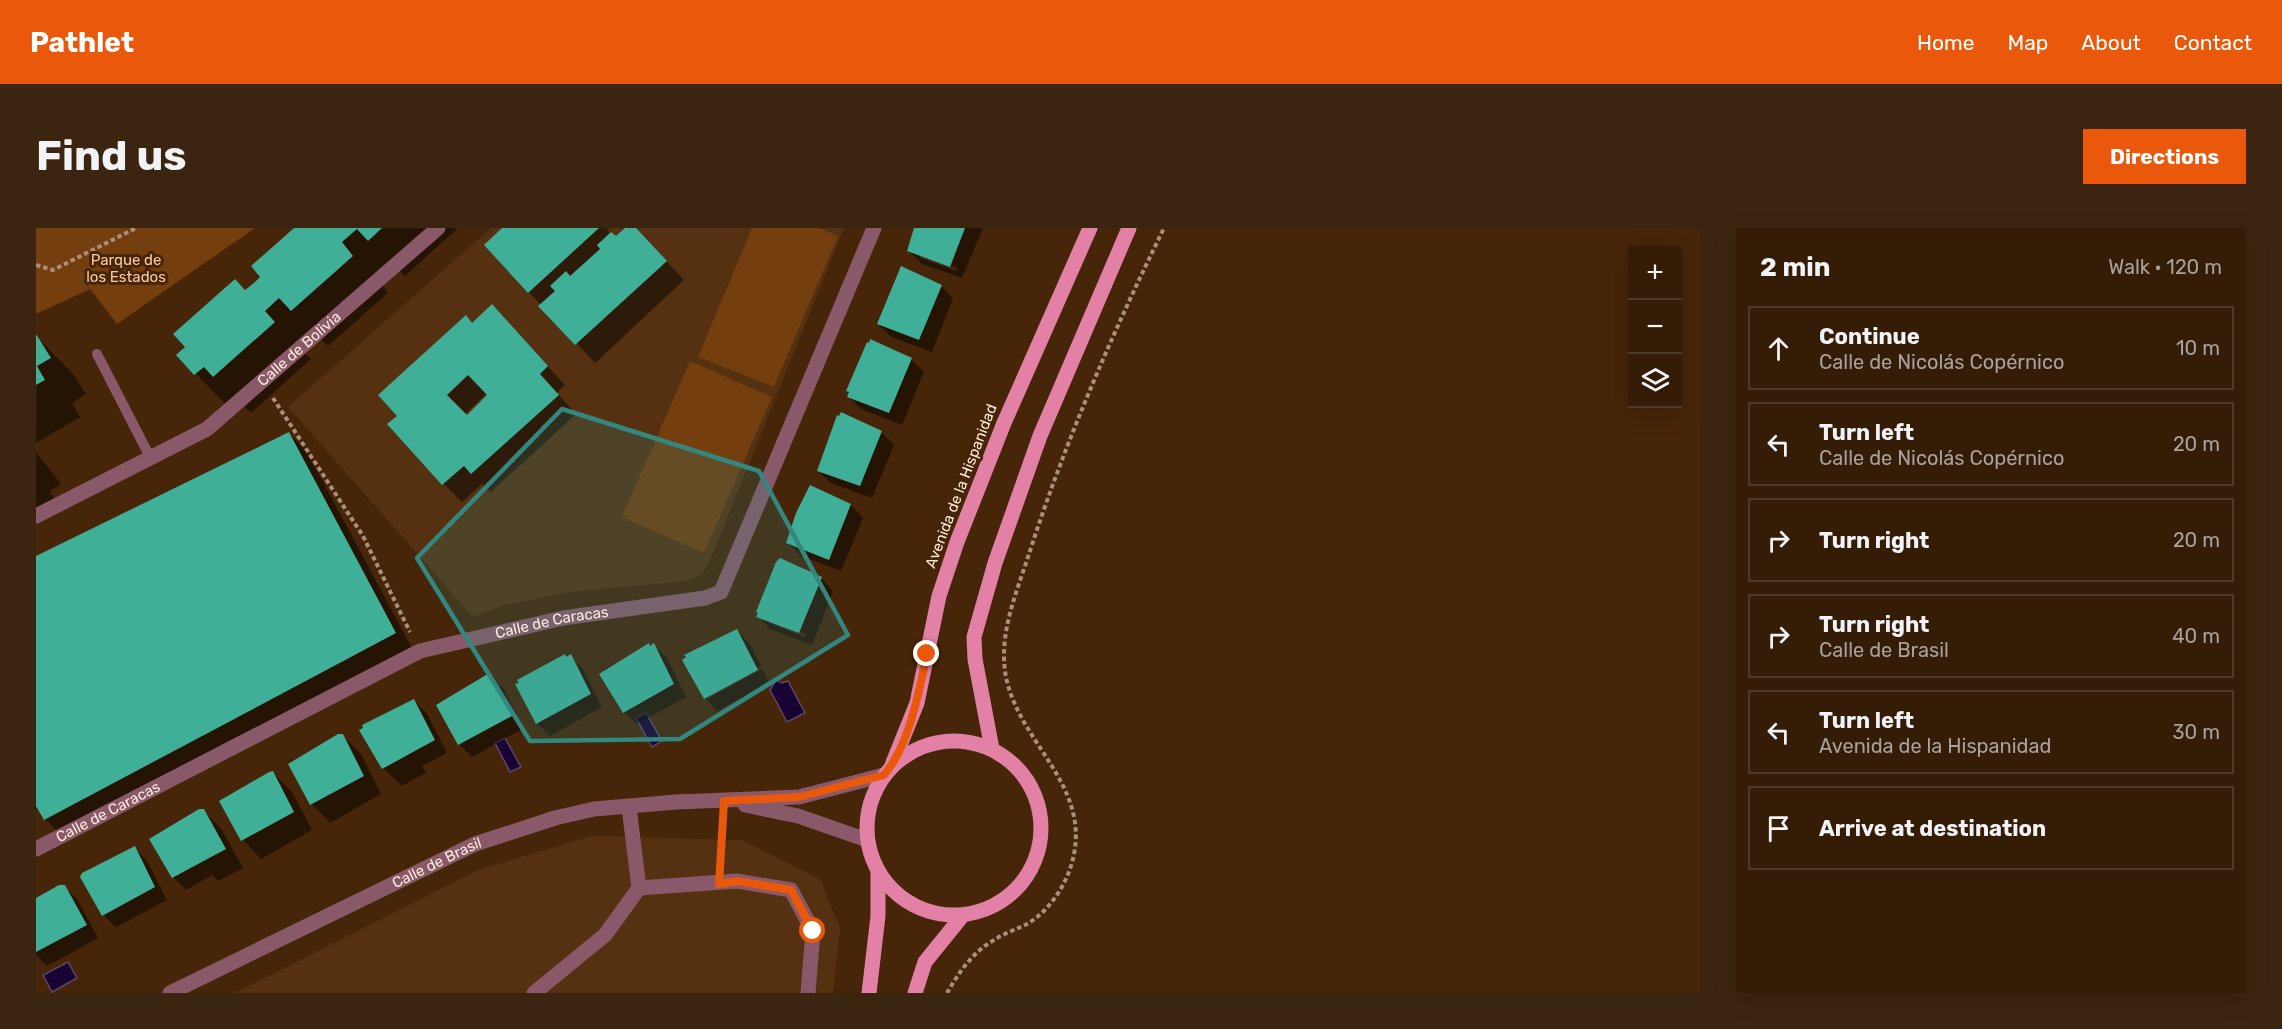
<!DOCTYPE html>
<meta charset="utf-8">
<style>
:root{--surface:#341c06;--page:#3c2510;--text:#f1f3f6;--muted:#a9a19b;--line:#4e3a28;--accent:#ea580c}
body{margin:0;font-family:Rubik,sans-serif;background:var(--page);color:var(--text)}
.controls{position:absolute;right:18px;top:18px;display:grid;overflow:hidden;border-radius:0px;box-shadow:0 6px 24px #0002}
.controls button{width:54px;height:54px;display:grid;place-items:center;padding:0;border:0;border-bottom:2px solid var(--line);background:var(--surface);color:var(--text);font:30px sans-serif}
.stop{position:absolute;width:18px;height:18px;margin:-14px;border:4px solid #ea580c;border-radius:50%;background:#fff}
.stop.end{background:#ea580c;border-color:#fff;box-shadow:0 2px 6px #0008}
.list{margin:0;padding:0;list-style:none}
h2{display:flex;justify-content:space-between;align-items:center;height:78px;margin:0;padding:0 24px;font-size:26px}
h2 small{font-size:20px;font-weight:400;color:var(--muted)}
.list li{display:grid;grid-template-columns:39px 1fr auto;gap:18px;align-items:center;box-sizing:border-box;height:84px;margin:0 12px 12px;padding:0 12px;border:2px solid var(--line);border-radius:0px}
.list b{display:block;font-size:22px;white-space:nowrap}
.list p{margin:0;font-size:20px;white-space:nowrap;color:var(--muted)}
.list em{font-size:20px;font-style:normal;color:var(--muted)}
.icon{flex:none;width:33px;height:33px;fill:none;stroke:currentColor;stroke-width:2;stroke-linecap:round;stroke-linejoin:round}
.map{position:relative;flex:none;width:1664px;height:765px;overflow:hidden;border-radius:0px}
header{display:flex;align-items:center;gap:36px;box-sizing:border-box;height:84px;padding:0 30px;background:var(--accent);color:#fff}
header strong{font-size:28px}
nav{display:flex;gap:33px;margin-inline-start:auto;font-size:21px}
.intro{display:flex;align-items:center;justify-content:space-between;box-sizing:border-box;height:144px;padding:0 36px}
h1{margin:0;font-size:42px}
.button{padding:15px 27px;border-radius:0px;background:var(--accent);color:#fff;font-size:21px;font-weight:700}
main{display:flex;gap:36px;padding:0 36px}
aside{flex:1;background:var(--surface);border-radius:0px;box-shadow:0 6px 24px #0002}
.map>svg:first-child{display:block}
.built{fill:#553112}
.green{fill:#743e0e}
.water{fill:#180334;stroke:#5d4866;stroke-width:1.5}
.shadow{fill:#0007;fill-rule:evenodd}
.building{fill:#3faf98;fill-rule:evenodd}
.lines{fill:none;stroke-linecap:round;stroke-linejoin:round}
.path{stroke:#ab8f7a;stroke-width:4;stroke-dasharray:4.5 3;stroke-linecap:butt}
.service{stroke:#89596a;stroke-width:10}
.minor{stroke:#89596a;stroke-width:15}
.tertiary{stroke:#89596a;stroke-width:15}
.primary{stroke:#e380a5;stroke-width:15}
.route{stroke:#ea580c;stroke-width:8}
.marked{fill:#33877e;fill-opacity:0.2;stroke:#33877e;stroke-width:4.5;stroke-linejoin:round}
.labels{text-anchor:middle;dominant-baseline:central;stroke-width:6;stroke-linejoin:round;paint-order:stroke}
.park-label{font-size:15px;fill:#f9c9a6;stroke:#462508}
.street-label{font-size:15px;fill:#ffe9d9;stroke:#462508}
</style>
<header>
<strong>Pathlet</strong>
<nav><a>Home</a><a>Map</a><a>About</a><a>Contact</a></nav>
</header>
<div class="intro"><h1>Find us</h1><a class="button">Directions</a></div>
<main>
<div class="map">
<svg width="1664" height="765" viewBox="0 0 1664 765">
<rect width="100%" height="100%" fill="#462508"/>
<!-- built -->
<path class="built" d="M 455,0 L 808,0 L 678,323 L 667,345 L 661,349 L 651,353 L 533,364 L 466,378 L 437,389 L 252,179 Z
M 555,608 L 706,612 L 784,651 L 804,701 L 797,765 L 199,765 L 442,642 Z"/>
<!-- green -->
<path class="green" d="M 0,0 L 219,0 L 81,96 L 54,61 L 0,86 Z
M 716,0 L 783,0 L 802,8 L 738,159 L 662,129 Z
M 654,133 L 736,169 L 668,325 L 586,289 Z"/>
<!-- water -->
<path class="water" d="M 740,452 L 746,455 L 752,453 L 769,485 L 751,494 L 734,462 Z
M 610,485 L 626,513 L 616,519 L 600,490 Z
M 469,510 L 485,539 L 474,544 L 459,515 Z
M 32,734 L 41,750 L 16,764 L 7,747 Z"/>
<!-- shadow -->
<path class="shadow" d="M 260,0 L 422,0 L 369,48 L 358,37 L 341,51 L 352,65 L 292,118 L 280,106 L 264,120 L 275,131 L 215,185 L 205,175 L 196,183 L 142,127 L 227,49 Z
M 469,0 L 570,0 L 580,10 L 591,0 L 599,0 L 648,52 L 559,135 L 493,64 Z
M 881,0 L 947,0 L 926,50 L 886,36 L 873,23 L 873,17 ZM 884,26 L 921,40 L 920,43 L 884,30 Z
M 905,58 L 917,70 L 896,124 L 855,109 L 842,96 Z
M 437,96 L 474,97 L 529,157 L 521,165 L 540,186 L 455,264 L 446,256 L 426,274 L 408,256 L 363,188 ZM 451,165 L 453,167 L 431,189 L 429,186 Z
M 1,109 L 37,146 L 50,166 L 36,175 L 44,189 L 0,215 Z
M 875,131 L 888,144 L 866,197 L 825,181 L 813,169 Z
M 845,204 L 858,217 L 836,270 L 795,255 L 782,243 Z
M 253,205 L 271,224 L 378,424 L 28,610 L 9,591 L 0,574 L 0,329 Z
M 0,224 L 25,256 L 14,263 L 21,274 L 0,288 Z
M 774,259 L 815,277 L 827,290 L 805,343 L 765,328 L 752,315 Z
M 785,350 L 797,363 L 776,417 L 734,401 L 722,388 ZM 733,392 L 771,406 L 769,409 L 733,395 Z
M 701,403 L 714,416 L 725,438 L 671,468 L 671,471 L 726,441 L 733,455 L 681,483 L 669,470 L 650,428 Z
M 613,417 L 618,417 L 631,430 L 650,469 L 601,496 L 588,484 L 568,442 Z
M 534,428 L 547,441 L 566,479 L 514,508 L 501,495 L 531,430 Z
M 455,449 L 468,461 L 488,500 L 436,529 L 423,516 Z
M 378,473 L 391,486 L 411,525 L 386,538 L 390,545 L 366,558 L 347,540 Z
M 307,508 L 325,526 L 345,566 L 294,595 L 276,576 L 254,536 Z
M 237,545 L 256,564 L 276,602 L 225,631 L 207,612 L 185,574 Z
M 168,583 L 186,602 L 207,640 L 182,653 L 176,647 L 150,662 L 137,649 Z
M 99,620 L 111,633 L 131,672 L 80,699 L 67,687 Z
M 28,658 L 41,671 L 62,710 L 11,738 L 0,727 L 0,671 Z"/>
<!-- building -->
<path class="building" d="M 258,0 L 346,0 L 332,13 L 321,1 L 306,14 L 317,28 L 255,83 L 243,70 L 229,83 L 239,94 L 177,149 L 168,139 L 158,147 L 140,127 L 149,119 L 137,106 L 199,51 L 209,62 L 218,55 L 224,49 L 215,38 Z
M 466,0 L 563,0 L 492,65 L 448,17 Z
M 589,0 L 600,0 L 631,33 L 539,117 L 502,78 L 519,63 L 514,58 L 530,43 L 534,48 L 564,21 L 561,17 L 575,4 L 580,8 Z
M 878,0 L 929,0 L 914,39 L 871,23 Z
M 865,38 L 906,57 L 883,112 L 841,96 Z
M 456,76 L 512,138 L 504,146 L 523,167 L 435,246 L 428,238 L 406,257 L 351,196 L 361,188 L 342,167 L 430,87 L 436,95 ZM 432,147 L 451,167 L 431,187 L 411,167 Z
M 0,106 L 15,130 L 1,138 L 9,152 L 0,157 Z
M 834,111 L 876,130 L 853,185 L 811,169 L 813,164 L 810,163 L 831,114 L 833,115 Z
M 805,184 L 846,203 L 824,258 L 781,243 L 801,187 L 803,188 Z
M 253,204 L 360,405 L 8,592 L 0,578 L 0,328 Z
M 774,257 L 815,276 L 793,332 L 750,315 L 760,285 Z
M 744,330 L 786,349 L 763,405 L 720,389 L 722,385 L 720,384 L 740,334 Z
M 701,401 L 722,442 L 668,471 L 646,432 L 650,429 L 648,427 Z
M 613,415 L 614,418 L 618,415 L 638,456 L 587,485 L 563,446 Z
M 529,426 L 530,429 L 535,426 L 555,466 L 500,496 L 479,456 L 483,455 L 481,452 Z
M 450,447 L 455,447 L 476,488 L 422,517 L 400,477 Z
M 378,471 L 399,512 L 346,541 L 323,502 L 327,500 L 326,497 Z
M 302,506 L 307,506 L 328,548 L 274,577 L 252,536 Z
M 237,543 L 258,584 L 205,613 L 183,573 L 233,544 Z
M 163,581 L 168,581 L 190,621 L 136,650 L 113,611 Z
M 99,618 L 119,659 L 66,688 L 44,649 L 46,645 Z
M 23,657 L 29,657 L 51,697 L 0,724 L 0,670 Z"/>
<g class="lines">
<!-- path -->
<path class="path" d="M 0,37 L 17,42 L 100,0
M 237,170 L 327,308 L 374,404
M 684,635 L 687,592
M 911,765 C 922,746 936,725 955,714 C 966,706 979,702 991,696 C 1015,682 1033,653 1038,626 C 1052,555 983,514 970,449 C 962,407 980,366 993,326 C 1029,214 1076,106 1128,0"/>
<!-- service -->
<path class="service" d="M 61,126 L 114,229"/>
<!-- minor -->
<g class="minor">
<path id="s1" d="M 0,288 L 171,201 L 402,0"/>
<path id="s2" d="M 0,621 L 384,423 L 527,390 L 669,370 L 685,364 L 838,0"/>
<path d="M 603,660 L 701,653 L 755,662 L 777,703 L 772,765"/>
<path d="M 498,765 L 569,707 L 603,660 L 593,579"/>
</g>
<!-- tertiary -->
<g class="tertiary">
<path d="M 709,577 L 762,588 L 831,612"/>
<path id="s3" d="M 134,765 L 439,616 L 519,590 L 558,581 L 640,574 L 763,569 L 848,547"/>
</g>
<!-- primary -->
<path class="primary" d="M831 600a87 87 0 1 1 174 0a87 87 0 1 1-174 0Z
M 956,521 L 939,431 L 938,409 L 959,335 L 1004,208 L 1093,0
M 856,537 L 881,475 L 903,368 L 921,314 L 968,195 L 1054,0
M 833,765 L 842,688 L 842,643
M 879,765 L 889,734 L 927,687"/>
</g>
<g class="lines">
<!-- route -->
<path class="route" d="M 777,703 L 755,662 L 701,653 L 683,656 L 688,573 L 763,569 L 848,547 C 873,518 883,464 891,426"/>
</g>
<!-- marked area -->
<path class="marked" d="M 526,181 L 723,243 L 812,407 L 644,511 L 494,513 L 381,330 Z"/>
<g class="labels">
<!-- park labels -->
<g class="park-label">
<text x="90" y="32">Parque de<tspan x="90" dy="17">los Estados</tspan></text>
</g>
<!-- street labels -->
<g class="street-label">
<text stroke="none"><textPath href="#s1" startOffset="314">Calle de Bolivia</textPath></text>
<text transform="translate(925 258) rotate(-69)">Avenida de la Hispanidad</text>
<text stroke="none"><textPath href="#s2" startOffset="567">Calle de Caracas</textPath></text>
<text stroke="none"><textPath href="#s2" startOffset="81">Calle de Caracas</textPath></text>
<text stroke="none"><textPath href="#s3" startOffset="297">Calle de Brasil</textPath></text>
</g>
</g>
</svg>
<div class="controls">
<button>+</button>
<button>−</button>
<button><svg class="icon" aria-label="layers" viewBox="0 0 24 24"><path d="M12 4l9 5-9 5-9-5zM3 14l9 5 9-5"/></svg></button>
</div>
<div class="stop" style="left:777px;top:703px"></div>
<div class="stop end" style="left:891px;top:426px"></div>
</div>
<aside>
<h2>2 min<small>Walk · 120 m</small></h2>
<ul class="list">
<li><svg class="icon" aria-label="ahead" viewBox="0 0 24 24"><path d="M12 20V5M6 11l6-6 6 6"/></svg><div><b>Continue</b><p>Calle de Nicolás Copérnico</p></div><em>10 m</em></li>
<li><svg class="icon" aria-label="left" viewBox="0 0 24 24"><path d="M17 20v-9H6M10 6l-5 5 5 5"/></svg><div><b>Turn left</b><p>Calle de Nicolás Copérnico</p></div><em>20 m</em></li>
<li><svg class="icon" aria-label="right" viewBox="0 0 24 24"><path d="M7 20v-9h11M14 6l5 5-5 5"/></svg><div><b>Turn right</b></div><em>20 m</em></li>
<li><svg class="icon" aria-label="right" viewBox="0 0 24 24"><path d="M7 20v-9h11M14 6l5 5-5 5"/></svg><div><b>Turn right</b><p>Calle de Brasil</p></div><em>40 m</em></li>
<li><svg class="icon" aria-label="left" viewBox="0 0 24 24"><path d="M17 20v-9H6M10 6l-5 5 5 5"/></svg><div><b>Turn left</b><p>Avenida de la Hispanidad</p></div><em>30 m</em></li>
<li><svg class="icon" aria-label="arrive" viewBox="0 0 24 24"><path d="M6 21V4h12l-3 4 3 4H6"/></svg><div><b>Arrive at destination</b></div></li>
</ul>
</aside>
</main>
